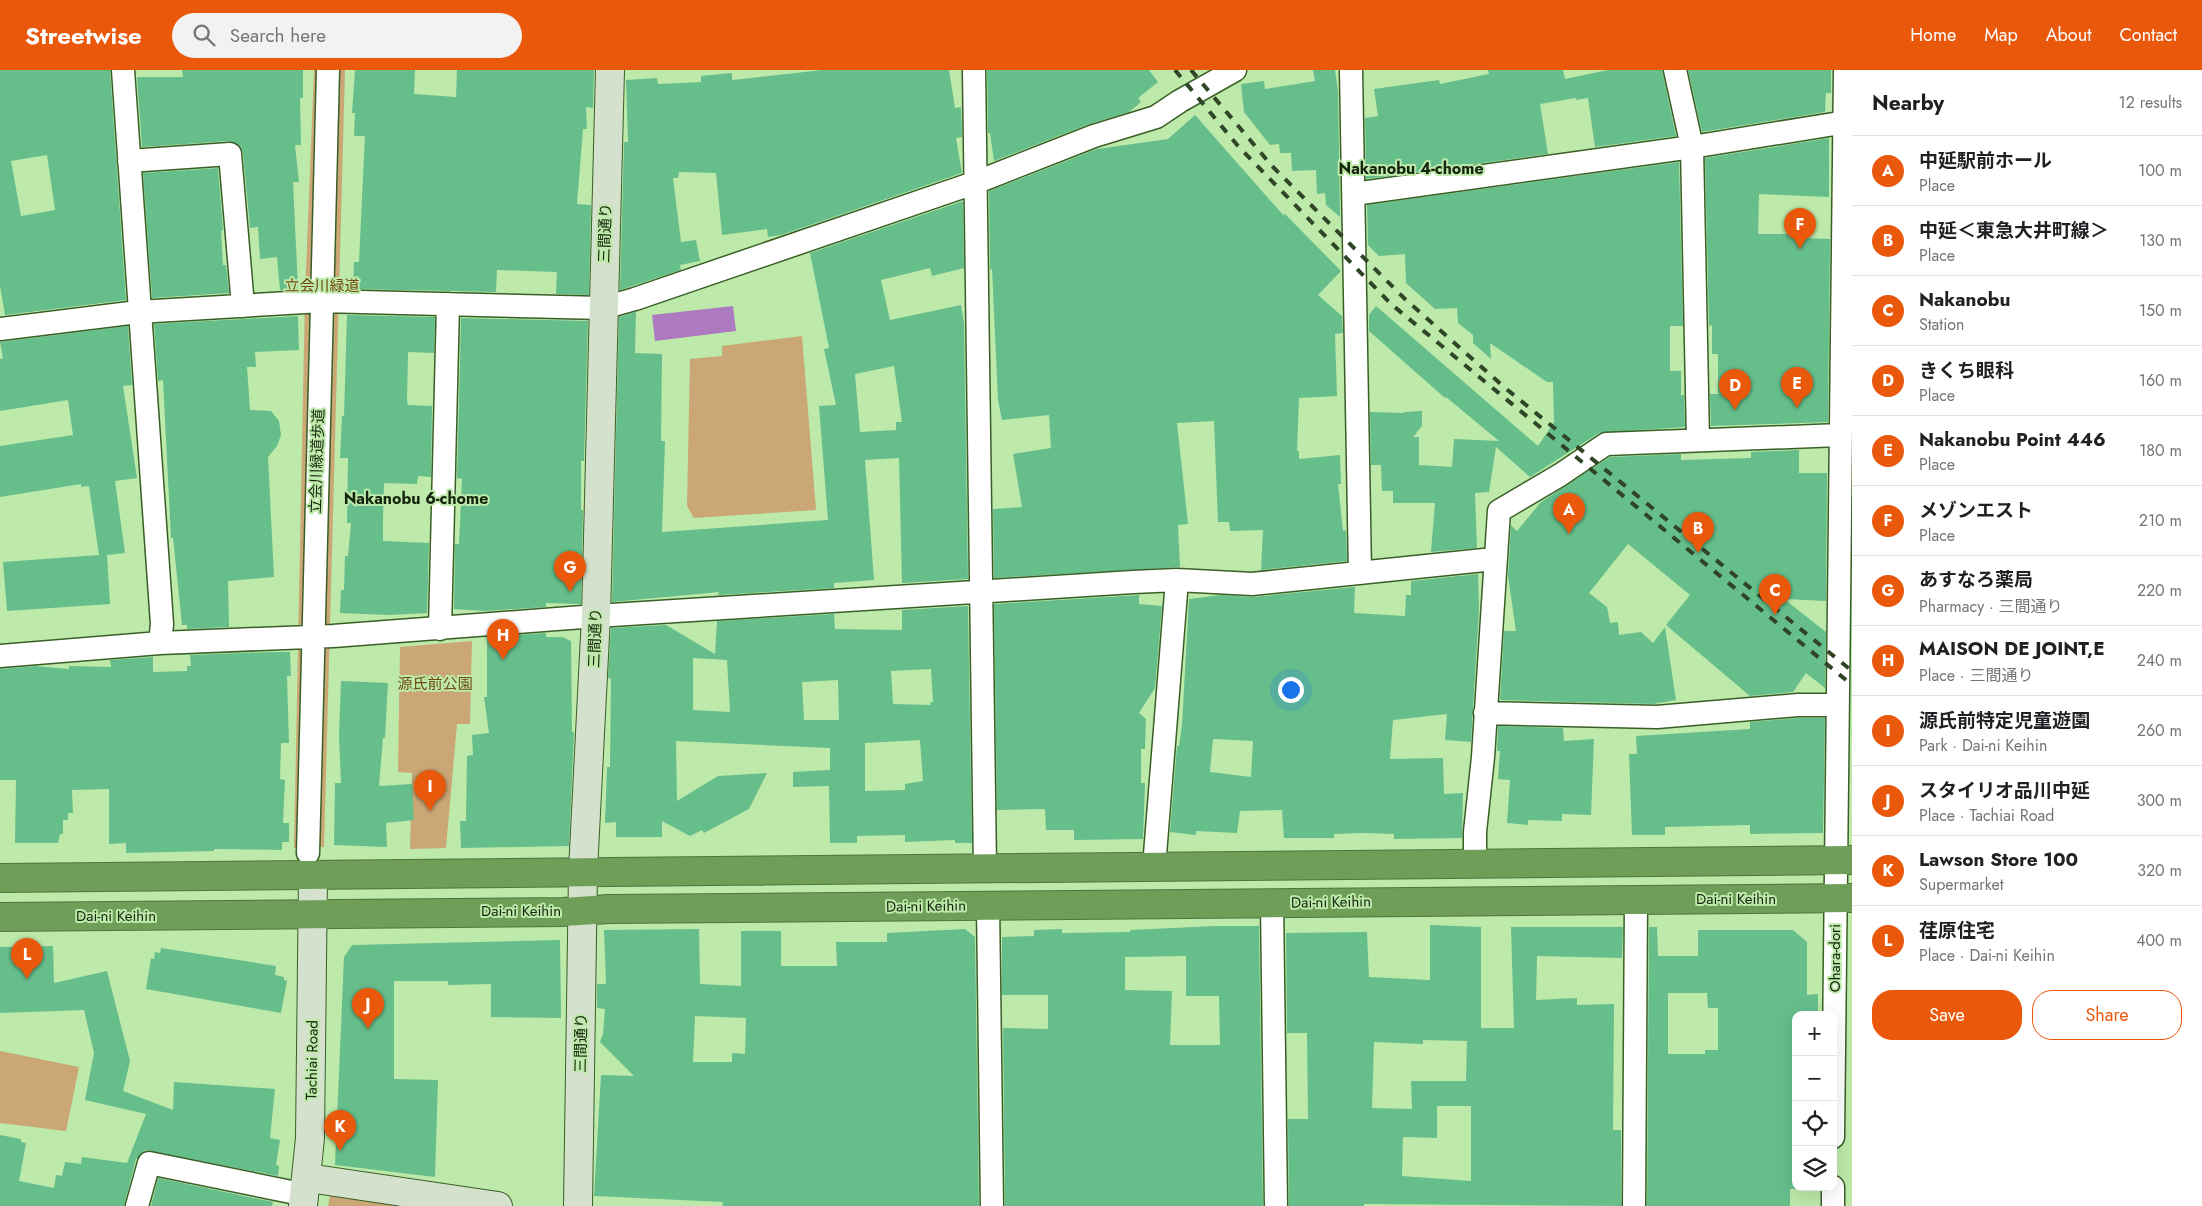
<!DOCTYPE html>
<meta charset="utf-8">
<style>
:root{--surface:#fff;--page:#f2f2f2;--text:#202124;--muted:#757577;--line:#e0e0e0;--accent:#ea580c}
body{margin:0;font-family:Jost,"Noto Sans JP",sans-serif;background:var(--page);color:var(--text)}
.controls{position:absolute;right:15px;bottom:15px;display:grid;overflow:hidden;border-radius:10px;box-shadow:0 5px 20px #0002}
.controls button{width:45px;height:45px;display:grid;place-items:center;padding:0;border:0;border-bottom:1px solid var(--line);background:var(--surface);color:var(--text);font:25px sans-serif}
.you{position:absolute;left:1290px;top:619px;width:18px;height:18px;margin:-12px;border:4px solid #fff;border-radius:50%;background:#1a73e8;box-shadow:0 0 0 8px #1a73e833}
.badge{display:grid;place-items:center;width:32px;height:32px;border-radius:50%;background:var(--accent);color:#fff;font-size:16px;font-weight:700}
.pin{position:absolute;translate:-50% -41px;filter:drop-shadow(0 1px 2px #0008)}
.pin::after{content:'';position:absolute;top:26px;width:18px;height:15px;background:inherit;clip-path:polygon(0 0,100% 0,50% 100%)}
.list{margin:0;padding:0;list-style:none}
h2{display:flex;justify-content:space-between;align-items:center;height:65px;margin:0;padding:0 20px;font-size:21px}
h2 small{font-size:16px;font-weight:400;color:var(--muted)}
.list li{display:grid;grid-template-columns:32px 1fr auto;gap:15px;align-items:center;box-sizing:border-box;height:70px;padding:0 20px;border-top:1px solid var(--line)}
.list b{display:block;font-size:19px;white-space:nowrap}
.list p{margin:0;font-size:16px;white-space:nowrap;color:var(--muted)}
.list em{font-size:16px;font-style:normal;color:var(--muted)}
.actions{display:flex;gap:10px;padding:15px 20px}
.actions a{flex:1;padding:11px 0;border:1px solid var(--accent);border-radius:20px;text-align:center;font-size:18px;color:var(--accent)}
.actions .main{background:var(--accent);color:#fff}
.icon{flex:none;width:28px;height:28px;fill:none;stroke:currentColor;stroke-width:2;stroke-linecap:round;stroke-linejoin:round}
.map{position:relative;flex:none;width:1852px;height:1136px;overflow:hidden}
header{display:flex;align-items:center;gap:30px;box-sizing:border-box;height:70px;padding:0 25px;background:var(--accent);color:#fff}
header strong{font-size:24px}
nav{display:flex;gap:28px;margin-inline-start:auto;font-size:18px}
.search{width:350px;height:45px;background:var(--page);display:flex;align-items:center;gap:12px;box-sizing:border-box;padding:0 18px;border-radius:28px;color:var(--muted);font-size:19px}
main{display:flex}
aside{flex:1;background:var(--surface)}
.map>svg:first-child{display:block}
.green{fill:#caa774}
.water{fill:#ad7abf}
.building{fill:#66be8b;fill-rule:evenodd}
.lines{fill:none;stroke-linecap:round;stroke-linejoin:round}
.street-casing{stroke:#395f26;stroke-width:25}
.secondary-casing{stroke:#395f26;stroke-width:30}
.highway-casing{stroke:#50743e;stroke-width:30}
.street{stroke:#fff;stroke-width:22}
.secondary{stroke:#d4e2cd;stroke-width:28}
.highway{stroke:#6f9e59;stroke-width:28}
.rail{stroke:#304526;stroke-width:4;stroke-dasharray:9 9;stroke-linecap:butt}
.labels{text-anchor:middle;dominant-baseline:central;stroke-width:4;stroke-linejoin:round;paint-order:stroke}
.street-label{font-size:15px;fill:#15250d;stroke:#bde9aa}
.park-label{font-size:15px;fill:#6f4d0f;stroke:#bde9aa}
.neighbourhood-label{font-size:16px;font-weight:bold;fill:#15250d;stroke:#bde9aa}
</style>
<header>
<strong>Streetwise</strong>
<div class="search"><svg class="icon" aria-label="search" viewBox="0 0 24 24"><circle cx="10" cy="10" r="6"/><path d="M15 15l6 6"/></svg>Search here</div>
<nav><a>Home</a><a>Map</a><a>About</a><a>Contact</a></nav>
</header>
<main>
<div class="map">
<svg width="1852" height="1136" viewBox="0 0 1852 1136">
<rect width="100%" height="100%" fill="#bde9aa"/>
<!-- green -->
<path class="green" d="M 314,0 L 345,0 L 324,777 L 294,778 L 305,225 Z
M 802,266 L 816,440 L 694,448 L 687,436 L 690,289 L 722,286 L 722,276 Z
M 472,571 L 470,654 L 457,654 L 446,778 L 410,779 L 412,703 L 398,702 L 400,577 Z
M 0,981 L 79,997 L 66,1061 L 0,1053 Z
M 330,1125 L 419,1136 L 328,1136 Z"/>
<!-- water -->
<path class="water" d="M 733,236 L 736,261 L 655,271 L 652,245 Z"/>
<!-- building -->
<path class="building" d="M 0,0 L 110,0 L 126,230 L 5,245 L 0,216 ZM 47,85 L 55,140 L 21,146 L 11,91 Z
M 182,0 L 303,0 L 303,28 L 300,28 L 301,75 L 295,75 L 299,112 L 293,112 L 298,219 L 280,220 L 277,187 L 260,189 L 258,157 L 250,158 L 243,83 L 240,76 L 229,71 L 142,77 L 137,7 L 183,7 Z
M 355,0 L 415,0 L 414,24 L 456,27 L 457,0 L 594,0 L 593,38 L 586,37 L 587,59 L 583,59 L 577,134 L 591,135 L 589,225 L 556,224 L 557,202 L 497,200 L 496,222 L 353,219 L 354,192 L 359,192 L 365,66 L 354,66 L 355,43 L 352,43 Z
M 822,0 L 949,0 L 955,38 L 961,37 L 962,67 L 956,68 L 962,103 L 781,165 L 768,167 L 767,159 L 722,165 L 716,103 L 679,102 L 678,108 L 673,108 L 681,172 L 696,170 L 700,191 L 680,195 L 681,200 L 620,220 L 624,72 L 628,72 L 626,10 L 657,8 L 658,14 L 701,12 L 701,6 L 732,3 L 732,10 Z
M 987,0 L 1149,0 L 1158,12 L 1138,28 L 1141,32 L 1129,42 L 1089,54 L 994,91 L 990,63 L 988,63 Z
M 1313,0 L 1335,0 L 1338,21 L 1340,147 L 1326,135 L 1325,123 L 1317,124 L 1316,100 L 1292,101 L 1291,83 L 1280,83 L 1279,74 L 1270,75 L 1244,42 L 1241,14 L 1264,11 L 1265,19 L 1315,11 Z
M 1488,0 L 1563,0 L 1565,9 L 1608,0 L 1662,0 L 1676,66 L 1595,77 L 1588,28 L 1576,30 L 1576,28 L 1540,34 L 1548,84 L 1366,109 L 1365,48 L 1378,46 L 1374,19 L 1439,10 L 1440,14 L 1489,4 Z
M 1688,0 L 1831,0 L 1831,23 L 1826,23 L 1825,42 L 1702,62 Z
M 1195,45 L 1284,146 L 1284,143 L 1341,201 L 1318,225 L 1342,246 L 1343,263 L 1335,264 L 1337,326 L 1299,328 L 1297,381 L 1299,381 L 1299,389 L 1340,385 L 1341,414 L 1338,414 L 1343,461 L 1346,460 L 1347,491 L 1261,500 L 1263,460 L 1230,461 L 1229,452 L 1218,452 L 1214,351 L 1177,353 L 1188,454 L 1178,455 L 1180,497 L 994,508 L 993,439 L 1022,437 L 1013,384 L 1051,378 L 1049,345 L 1002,350 L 998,330 L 992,199 L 990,200 L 989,121 L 1097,79 L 1168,69 Z
M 1829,68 L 1829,127 L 1759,124 L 1758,164 L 1803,164 L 1803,168 L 1830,169 L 1828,352 L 1711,356 L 1710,324 L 1718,324 L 1718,284 L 1712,284 L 1712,255 L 1709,256 L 1705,88 Z
M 1679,92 L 1683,256 L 1670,256 L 1670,301 L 1681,301 L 1681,325 L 1684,325 L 1685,357 L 1599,363 L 1530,407 L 1496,377 L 1489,422 L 1475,423 L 1477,478 L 1431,482 L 1435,433 L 1393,433 L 1393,421 L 1382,421 L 1381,395 L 1371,395 L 1370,342 L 1404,343 L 1404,342 L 1422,341 L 1422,356 L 1413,367 L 1419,367 L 1419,395 L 1452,397 L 1454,369 L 1499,371 L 1446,327 L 1445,328 L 1369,261 L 1369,245 L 1376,236 L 1538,376 L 1554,352 L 1553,312 L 1547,312 L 1490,273 L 1491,289 L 1473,273 L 1473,265 L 1458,253 L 1457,238 L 1435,239 L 1406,213 L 1405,184 L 1379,186 L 1368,175 L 1367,135 Z
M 218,98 L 223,160 L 221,161 L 223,195 L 226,195 L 229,223 L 152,228 L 143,103 Z
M 963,131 L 964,198 L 932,206 L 930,198 L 881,210 L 890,250 L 961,235 L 964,253 L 968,509 L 902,513 L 899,388 L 865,390 L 874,510 L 834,513 L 834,518 L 718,525 L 719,522 L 612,532 L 619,247 L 636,242 L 635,283 L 662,284 L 661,371 L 665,371 L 662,462 L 828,450 L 819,336 L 836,335 L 824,279 L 829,278 L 810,183 ZM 894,296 L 902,352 L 896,352 L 896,360 L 860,362 L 855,304 Z
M 347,245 L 435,247 L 434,283 L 408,282 L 407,330 L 408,335 L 432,336 L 431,407 L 418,406 L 417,414 L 384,413 L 383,450 L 383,471 L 429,473 L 427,543 L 389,545 L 340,543 L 341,520 L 344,520 L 345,486 L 348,486 L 351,453 L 347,453 L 348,388 L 340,388 L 342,346 L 344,346 Z
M 298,246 L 299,280 L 255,282 L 256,297 L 247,297 L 250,340 L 271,341 L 279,351 L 281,365 L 277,376 L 268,387 L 274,507 L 228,511 L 229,557 L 187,559 L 187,555 L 182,555 L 173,468 L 171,468 L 163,310 L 158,311 L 154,254 Z
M 461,248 L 588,251 L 584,391 L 581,391 L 581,440 L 583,440 L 581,534 L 546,533 L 546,537 L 485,541 L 454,539 L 455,474 L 459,474 L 462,409 L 457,408 Z
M 128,256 L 132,315 L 123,316 L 137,408 L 115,411 L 125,483 L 107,485 L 110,534 L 7,541 L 3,492 L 99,485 L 89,416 L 81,417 L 81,414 L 0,427 L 0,376 L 73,365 L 68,330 L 0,341 L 0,289 L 3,288 L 0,272 Z
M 1799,380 L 1799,403 L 1827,403 L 1826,531 L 1784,529 L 1826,562 L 1825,618 L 1806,603 L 1793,622 L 1750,626 L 1666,555 L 1690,525 L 1628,474 L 1589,523 L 1607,537 L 1610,553 L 1618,552 L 1619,565 L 1641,562 L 1653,573 L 1665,557 L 1676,630 L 1653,634 L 1500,630 L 1504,561 L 1516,561 L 1508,506 L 1511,455 L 1517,461 L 1541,432 L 1610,387 L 1681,384 L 1681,390 L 1751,388 L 1751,382 Z
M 1478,504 L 1479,539 L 1471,672 L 1445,670 L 1447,644 L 1393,650 L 1390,689 L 1443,688 L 1444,724 L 1463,723 L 1462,768 L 1394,769 L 1394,764 L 1363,763 L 1334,764 L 1334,768 L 1284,768 L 1282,740 L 1240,741 L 1237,763 L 1196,761 L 1196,765 L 1170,762 L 1177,676 L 1179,676 L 1182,655 L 1189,529 L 1221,525 L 1253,527 L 1355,517 L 1354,543 L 1405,546 L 1406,525 L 1411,525 L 1411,511 ZM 1213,669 L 1253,671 L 1251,707 L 1210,702 Z
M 1139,525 L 1139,534 L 1162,536 L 1155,618 L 1139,643 L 1146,649 L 1145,679 L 1141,679 L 1141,713 L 1145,713 L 1143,769 L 1074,770 L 1074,760 L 1046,760 L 1045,739 L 997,740 L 994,534 Z
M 968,536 L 972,773 L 955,773 L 955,770 L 905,772 L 905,765 L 857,766 L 857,773 L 830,773 L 829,716 L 793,717 L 793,702 L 830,700 L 830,678 L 676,671 L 677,731 L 718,706 L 767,703 L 749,739 L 704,763 L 702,760 L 690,766 L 662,751 L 662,767 L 616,767 L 616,752 L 605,753 L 607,697 L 610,697 L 611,609 L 608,608 L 611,558 L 666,555 L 715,584 L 717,551 L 834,544 L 835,559 L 902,560 L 902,540 ZM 693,588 L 727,590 L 730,642 L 693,640 ZM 931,599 L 933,632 L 930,632 L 931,635 L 893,634 L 891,601 ZM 838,610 L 839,650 L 804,650 L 802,612 ZM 920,670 L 923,711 L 905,714 L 905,720 L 865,721 L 865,673 Z
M 546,563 L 546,567 L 562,567 L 571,571 L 572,662 L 574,662 L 569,776 L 461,778 L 460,751 L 466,751 L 467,686 L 473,685 L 472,665 L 489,663 L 484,627 L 487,627 L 487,567 Z
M 271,582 L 290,582 L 291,606 L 287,606 L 289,673 L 281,673 L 280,709 L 285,710 L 283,753 L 289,753 L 289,772 L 282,772 L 282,780 L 214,779 L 214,781 L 126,783 L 126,773 L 109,774 L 109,719 L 72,720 L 73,743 L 68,743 L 68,750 L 63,750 L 63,764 L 60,764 L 58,773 L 15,773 L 16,710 L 0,710 L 0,599 L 35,596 L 69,599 L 69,596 L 111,597 L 110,590 L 153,587 L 153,602 L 187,601 L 187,596 L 191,596 L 190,585 Z
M 341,611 L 388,613 L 385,668 L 383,668 L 379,716 L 412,714 L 414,750 L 386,753 L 387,777 L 334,775 L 335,713 L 341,713 L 339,666 Z
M 1799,648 L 1825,648 L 1823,763 L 1750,764 L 1750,755 L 1665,757 L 1665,765 L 1632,765 L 1629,684 L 1637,684 L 1636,666 L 1750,659 L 1750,652 Z
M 1498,656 L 1563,658 L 1564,671 L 1594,669 L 1591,745 L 1562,744 L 1562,751 L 1528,750 L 1528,755 L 1507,753 L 1510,710 L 1498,709 L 1500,681 L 1497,681 Z
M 1430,855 L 1481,857 L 1481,958 L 1514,958 L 1511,857 L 1623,857 L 1622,888 L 1537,886 L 1536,930 L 1577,928 L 1577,935 L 1614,934 L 1613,1060 L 1621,1060 L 1621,1136 L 1364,1134 L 1364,1136 L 1289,1136 L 1288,1049 L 1308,1049 L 1307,963 L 1287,963 L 1286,863 L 1367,862 L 1369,907 L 1430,910 ZM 1423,970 L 1467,971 L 1466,1011 L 1411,1011 L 1412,1039 L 1372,1038 L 1374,972 L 1423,974 ZM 1437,1036 L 1471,1036 L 1471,1111 L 1402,1106 L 1403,1067 L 1437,1068 Z
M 1216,856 L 1259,856 L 1263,1136 L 1005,1136 L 1003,958 L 1048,959 L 1048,925 L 1002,925 L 1002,867 L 1034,866 L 1034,860 L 1062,859 L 1062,863 L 1130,862 L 1130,860 ZM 1186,886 L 1186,926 L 1219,926 L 1220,975 L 1170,975 L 1172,921 L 1125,920 L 1125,887 Z
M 1649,857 L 1657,857 L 1658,886 L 1698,886 L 1698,860 L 1793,860 L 1807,872 L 1807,925 L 1818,924 L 1818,945 L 1796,945 L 1796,1119 L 1790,1119 L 1790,1136 L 1647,1136 ZM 1668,923 L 1707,923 L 1708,938 L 1718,938 L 1718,980 L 1705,980 L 1705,984 L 1668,984 Z
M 699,859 L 700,914 L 741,916 L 741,861 L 781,861 L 781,896 L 837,896 L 836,872 L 887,872 L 887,863 L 965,859 L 975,867 L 979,1136 L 722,1136 L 723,1132 L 594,1126 L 601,1005 L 634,1006 L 600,972 L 603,964 L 605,939 L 597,938 L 597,914 L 606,914 L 604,860 ZM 695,946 L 746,948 L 745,984 L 732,983 L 732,992 L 693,992 Z
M 560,870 L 561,948 L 491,947 L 491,914 L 448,915 L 448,911 L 394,911 L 394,1009 L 438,1010 L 435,1107 L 335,1095 L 344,887 L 352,875 Z
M 53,876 L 54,913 L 107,901 L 130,991 L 123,1021 L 173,1040 L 174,1012 L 275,1019 L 270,1068 L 280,1070 L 276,1095 L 279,1096 L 278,1106 L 146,1080 L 136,1089 L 124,1136 L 0,1136 L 0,1065 L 21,1069 L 21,1072 L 26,1073 L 19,1111 L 54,1118 L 56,1105 L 62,1106 L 65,1092 L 81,1094 L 82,1087 L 127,1093 L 146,1044 L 85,1030 L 94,983 L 84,940 L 0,943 L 0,877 Z
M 161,878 L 276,896 L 275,905 L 284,907 L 284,910 L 287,911 L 281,943 L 146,919 L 151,888 L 154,889 L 155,882 L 160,883 Z
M 158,1108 L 273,1132 L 272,1136 L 151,1136 Z"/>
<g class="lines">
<!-- street casing -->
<g class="street-casing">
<path id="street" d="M 123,0 L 162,554 L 160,573
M 974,0 L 985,799
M 1351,0 L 1360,503
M 1675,0 L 1692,77 L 1698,370
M 129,91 L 230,84 L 243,236
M 1354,122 L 1361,123 L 1692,77 L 1852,51
M 0,259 L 138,242 L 322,231 L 603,238 L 635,229 L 977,112 L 1094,66 L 1156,47 L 1180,31 L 1235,0
M 440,559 L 448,234
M 0,586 L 160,573 L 333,566 L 596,546 L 1133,512 L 1177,510 L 1252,514 L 1494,489
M 1485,643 L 1657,647 L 1798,635 L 1837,635
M 308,783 L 328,0
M 1475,794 L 1475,762 L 1483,687 L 1499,441 L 1560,405 L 1606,374 L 1840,365
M 1154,797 L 1177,510
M 1272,833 L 1276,1136
M 988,835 L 992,1136
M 1833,1067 L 1845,0
M 137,1136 L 149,1093 L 306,1125
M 1634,1136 L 1636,829
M 1833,1136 L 1833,1117"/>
</g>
<!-- secondary casing -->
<g class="secondary-casing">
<path id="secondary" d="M 308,1108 L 498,1136
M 303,1136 L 310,1068 L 313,805
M 578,1136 L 583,801 L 596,546 L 610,0"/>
</g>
<!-- highway casing -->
<g class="highway-casing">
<path id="highway" d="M 0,808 L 1852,790
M 0,847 L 563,842 L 609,839 L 1852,828"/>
</g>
<!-- street -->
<use href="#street" class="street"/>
<!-- secondary -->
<use href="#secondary" class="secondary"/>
<!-- highway -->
<use href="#highway" class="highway"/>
<!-- rail -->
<path class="rail" d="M 1175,0 L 1238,76 L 1391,234 L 1852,615
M 1191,0 L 1272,96 L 1405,229 L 1504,317 L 1852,601"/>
</g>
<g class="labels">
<!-- street labels -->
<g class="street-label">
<text transform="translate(605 163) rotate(-88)">三間通り</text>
<text transform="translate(317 391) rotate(-88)">立会川緑道歩道</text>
<text transform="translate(595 568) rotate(-88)">三間通り</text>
<text x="1736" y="829">Dai-ni Keihin</text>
<text transform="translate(1331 832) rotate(-1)">Dai-ni Keihin</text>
<text transform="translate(926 836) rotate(-1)">Dai-ni Keihin</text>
<text x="521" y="841">Dai-ni Keihin</text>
<text x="116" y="846">Dai-ni Keihin</text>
<text transform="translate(1835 888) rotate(-90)">Ohara-dori</text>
<text transform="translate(581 973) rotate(-89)">三間通り</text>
<text transform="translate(312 990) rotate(-89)">Tachiai Road</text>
</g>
<!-- park labels -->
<g class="park-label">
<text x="322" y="216">立会川緑道</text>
<text x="435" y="614">源氏前公園</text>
</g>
<!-- neighbourhood labels -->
<g class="neighbourhood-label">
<text x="1411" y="98">Nakanobu 4-chome</text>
<text x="416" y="428">Nakanobu 6-chome</text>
</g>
</g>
</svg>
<div class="controls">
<button>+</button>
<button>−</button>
<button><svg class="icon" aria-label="locate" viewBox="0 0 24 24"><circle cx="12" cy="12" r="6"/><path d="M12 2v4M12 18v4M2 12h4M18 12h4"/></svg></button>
<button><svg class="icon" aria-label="layers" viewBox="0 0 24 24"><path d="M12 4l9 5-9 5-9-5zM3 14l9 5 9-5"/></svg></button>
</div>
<div class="you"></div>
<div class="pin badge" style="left:1569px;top:464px">A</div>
<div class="pin badge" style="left:1698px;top:483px">B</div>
<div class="pin badge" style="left:1775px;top:545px">C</div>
<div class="pin badge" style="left:1735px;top:340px">D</div>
<div class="pin badge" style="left:1797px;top:338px">E</div>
<div class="pin badge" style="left:1800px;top:179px">F</div>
<div class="pin badge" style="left:570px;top:522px">G</div>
<div class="pin badge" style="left:503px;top:590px">H</div>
<div class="pin badge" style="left:430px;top:741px">I</div>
<div class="pin badge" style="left:368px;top:959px">J</div>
<div class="pin badge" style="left:340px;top:1081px">K</div>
<div class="pin badge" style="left:27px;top:909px">L</div>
</div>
<aside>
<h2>Nearby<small>12 results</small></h2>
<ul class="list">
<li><span class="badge">A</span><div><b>中延駅前ホール</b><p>Place</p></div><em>100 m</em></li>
<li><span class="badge">B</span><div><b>中延＜東急大井町線＞</b><p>Place</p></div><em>130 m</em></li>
<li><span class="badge">C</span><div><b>Nakanobu</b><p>Station</p></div><em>150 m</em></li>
<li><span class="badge">D</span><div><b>きくち眼科</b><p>Place</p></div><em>160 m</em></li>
<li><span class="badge">E</span><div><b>Nakanobu Point 446</b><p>Place</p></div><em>180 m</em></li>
<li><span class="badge">F</span><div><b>メゾンエスト</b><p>Place</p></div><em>210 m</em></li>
<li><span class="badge">G</span><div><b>あすなろ薬局</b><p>Pharmacy · 三間通り</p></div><em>220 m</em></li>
<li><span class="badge">H</span><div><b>MAISON DE JOINT,E</b><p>Place · 三間通り</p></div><em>240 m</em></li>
<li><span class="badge">I</span><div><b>源氏前特定児童遊園</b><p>Park · Dai-ni Keihin</p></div><em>260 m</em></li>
<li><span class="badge">J</span><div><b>スタイリオ品川中延</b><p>Place · Tachiai Road</p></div><em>300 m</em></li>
<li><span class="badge">K</span><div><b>Lawson Store 100</b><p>Supermarket</p></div><em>320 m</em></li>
<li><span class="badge">L</span><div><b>荏原住宅</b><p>Place · Dai-ni Keihin</p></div><em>400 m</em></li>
</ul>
<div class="actions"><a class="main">Save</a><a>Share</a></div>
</aside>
</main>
